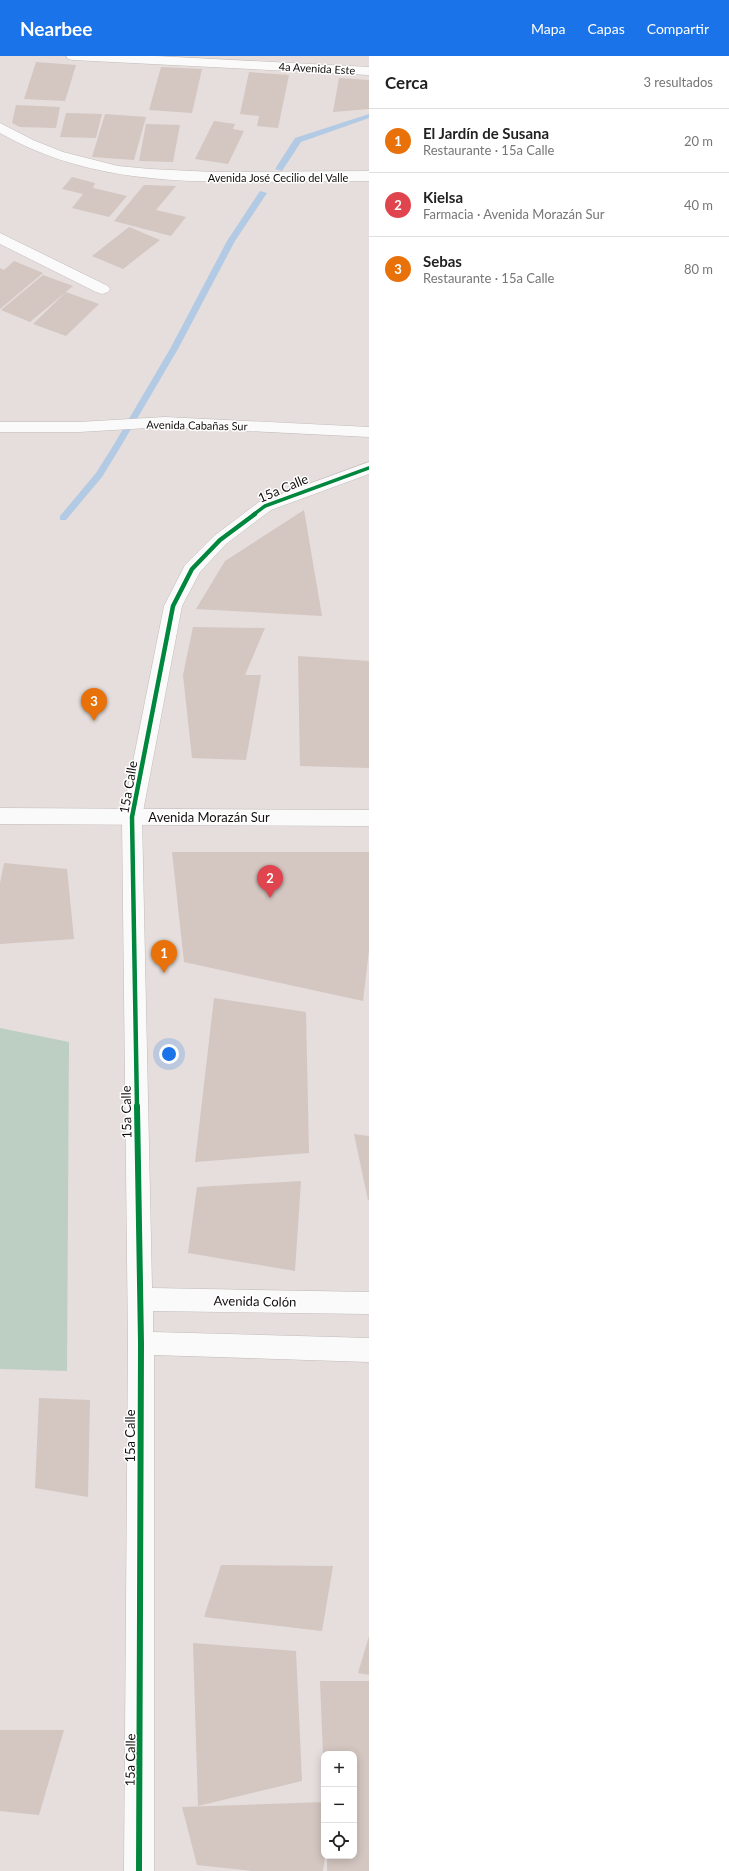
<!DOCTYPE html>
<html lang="es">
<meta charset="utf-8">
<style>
:root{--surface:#fff;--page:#f6f6f6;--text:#222;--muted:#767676;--line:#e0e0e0;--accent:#1a73e8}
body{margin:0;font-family:Lato,sans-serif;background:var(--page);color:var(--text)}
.controls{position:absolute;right:12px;bottom:12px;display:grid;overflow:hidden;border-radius:8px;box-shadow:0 2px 10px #0003}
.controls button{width:36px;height:36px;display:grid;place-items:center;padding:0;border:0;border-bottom:1px solid var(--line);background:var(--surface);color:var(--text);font:20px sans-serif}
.you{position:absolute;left:169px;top:998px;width:14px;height:14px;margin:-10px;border:3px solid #fff;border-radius:50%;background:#1a73e8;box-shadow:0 0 0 6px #1a73e833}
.badge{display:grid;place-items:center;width:26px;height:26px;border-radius:50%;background:var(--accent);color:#fff;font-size:13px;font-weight:700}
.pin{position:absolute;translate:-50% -33px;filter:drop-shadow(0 1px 2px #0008)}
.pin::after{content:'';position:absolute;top:21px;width:14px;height:12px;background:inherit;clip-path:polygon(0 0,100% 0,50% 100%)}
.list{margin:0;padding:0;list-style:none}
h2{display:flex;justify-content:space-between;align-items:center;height:52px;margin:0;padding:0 16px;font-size:17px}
h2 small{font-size:13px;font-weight:400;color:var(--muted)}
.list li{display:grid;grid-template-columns:26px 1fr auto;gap:12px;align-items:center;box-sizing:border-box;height:64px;padding:0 16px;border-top:1px solid var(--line)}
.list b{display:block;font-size:15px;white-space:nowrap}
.list p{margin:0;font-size:13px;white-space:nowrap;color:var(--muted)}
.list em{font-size:13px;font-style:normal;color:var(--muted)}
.icon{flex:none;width:22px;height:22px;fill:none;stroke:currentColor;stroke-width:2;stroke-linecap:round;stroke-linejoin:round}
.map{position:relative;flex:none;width:369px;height:1815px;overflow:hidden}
header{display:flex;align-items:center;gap:24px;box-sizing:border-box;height:56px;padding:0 20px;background:var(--accent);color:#fff}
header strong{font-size:19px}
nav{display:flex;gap:22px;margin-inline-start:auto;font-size:14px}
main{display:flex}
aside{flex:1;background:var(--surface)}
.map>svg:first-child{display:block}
.green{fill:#bdcfc3}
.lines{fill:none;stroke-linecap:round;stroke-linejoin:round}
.stream{fill:#b3cae4;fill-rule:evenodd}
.building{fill:#d4c6c1}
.minor-casing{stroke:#c1bbba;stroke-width:1}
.tertiary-casing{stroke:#c1bbba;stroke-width:1}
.minor{fill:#fbfafa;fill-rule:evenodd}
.tertiary{fill:#fbfafa;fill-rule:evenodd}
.cycleway-far2-casing{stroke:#fff;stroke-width:5.5}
.cycleway-far1-casing{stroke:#fff;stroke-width:7}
.cycleway-casing{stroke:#fff;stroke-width:8}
.cycleway-far2{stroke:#00873e;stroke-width:3.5}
.cycleway-far1{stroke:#00873e;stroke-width:4.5}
.cycleway{stroke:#00873e;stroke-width:6}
.labels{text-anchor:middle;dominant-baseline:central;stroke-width:3;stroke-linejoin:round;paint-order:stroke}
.far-street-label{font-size:11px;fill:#120e0d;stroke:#fff}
.street-label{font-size:13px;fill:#120e0d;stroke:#fff}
</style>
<header>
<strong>Nearbee</strong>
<nav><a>Mapa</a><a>Capas</a><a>Compartir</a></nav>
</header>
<main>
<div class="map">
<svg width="369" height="1815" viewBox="0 0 369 1815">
<rect width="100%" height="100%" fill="#e5dedc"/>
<!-- green -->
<path class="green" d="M 0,972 L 69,986 L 67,1315 L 0,1313 Z"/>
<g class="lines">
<!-- stream -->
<path class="stream" d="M 369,58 L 369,62 L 301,86 L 282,115 L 275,113 L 295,82 Z
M 260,135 L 267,137 L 235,185 L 178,293 L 121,390 L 102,421 L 66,464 L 60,464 L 60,460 L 96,417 L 113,390 L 170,293 L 227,185 Z"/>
</g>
<!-- building -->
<path class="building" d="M 36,6 L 76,9 L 65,45 L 24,43 Z
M 161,11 L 202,13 L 192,57 L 149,54 Z
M 249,16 L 289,19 L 278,72 L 257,70 L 259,60 L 240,58 Z
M 339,22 L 369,24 L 369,53 L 333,56 Z
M 16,49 L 60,51 L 56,72 L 20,71 L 12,67 Z
M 66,57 L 102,58 L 96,82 L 60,81 Z
M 105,58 L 146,61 L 134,104 L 92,101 Z
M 214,65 L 235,68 L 233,73 L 244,75 L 228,108 L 195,103 Z
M 146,68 L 180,69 L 173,106 L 139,105 Z
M 72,121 L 95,127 L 93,132 L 127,140 L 109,161 L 72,152 L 83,138 L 62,133 Z
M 144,129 L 176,130 L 156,154 L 186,161 L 171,180 L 114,165 Z
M 129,171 L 160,184 L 123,213 L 92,200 Z
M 14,205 L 43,217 L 0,253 L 0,212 L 4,214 Z
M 43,219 L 73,230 L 30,266 L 1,254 Z
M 66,236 L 99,248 L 66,280 L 33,268 Z
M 304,454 L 322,560 L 196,553 L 225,505 Z
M 193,571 L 265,572 L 245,619 L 261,619 L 246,704 L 192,702 L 183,619 Z
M 298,600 L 369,605 L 369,712 L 300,710 Z
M 172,796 L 369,796 L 369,894 L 363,945 L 184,906 Z
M 4,807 L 67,813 L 74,883 L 0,888 L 0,827 Z
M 214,942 L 306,956 L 309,1097 L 195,1106 Z
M 354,1078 L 369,1080 L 369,1144 L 368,1144 Z
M 301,1125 L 295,1215 L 188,1197 L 197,1131 Z
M 39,1342 L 90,1344 L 88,1441 L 35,1432 Z
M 221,1509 L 333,1510 L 322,1575 L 204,1561 Z
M 369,1580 L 369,1619 L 358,1617 Z
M 193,1587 L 296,1595 L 302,1725 L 198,1750 Z
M 320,1625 L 369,1625 L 369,1815 L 327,1815 L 327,1800 L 354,1800 L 354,1698 L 323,1698 Z
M 0,1674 L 64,1674 L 39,1759 L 0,1755 Z
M 324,1746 L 325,1800 L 323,1815 L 253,1815 L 197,1809 L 182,1751 Z"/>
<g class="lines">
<!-- minor casing -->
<g class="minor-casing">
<path id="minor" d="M 66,0 L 156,0 L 369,11 L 369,19 L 73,4 L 68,3 Z
M 0,67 L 33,84 L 63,96 L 118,110 L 150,113 L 213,116 L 369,115 L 369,125 C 329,125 290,126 250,126 C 162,126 79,122 0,77 Z
M 0,177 L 108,230 L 110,233 L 108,236 L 102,238 L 96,236 L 0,188 Z
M 165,361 L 369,371 L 369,381 L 165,371 L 79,376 L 0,376 L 0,366 L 79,366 Z
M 369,406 L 369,418 L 271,454 L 226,488 L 200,516 L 182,550 L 142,761 L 152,1232 L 369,1236 L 369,1258 L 153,1255 L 153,1276 L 369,1282 L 369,1306 L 154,1299 L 154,1815 L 124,1815 L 128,1287 L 122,761 L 164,550 L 185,509 L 214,480 L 259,446 Z"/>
</g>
<!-- tertiary casing -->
<g class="tertiary-casing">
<path id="tertiary" d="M 0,752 L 369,754 L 369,770 L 0,768 Z"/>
</g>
<!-- minor -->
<use href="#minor" class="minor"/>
<!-- tertiary -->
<use href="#tertiary" class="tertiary"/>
<!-- cycleway-far2 casing -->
<g class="cycleway-far2-casing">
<path id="cycleway-far2" d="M 253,459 L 265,450 L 369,412"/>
</g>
<!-- cycleway-far1 casing -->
<g class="cycleway-far1-casing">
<path id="cycleway-far1" d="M 137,1051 L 132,761 L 173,550 L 192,513 L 220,484 L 255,458"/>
</g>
<!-- cycleway casing -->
<g class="cycleway-casing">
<path id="cycleway" d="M 137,1050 L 141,1287 L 139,1815"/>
</g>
<!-- cycleway-far2 -->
<use href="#cycleway-far2" class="cycleway-far2"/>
<!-- cycleway-far1 -->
<use href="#cycleway-far1" class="cycleway-far1"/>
<!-- cycleway -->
<use href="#cycleway" class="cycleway"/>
</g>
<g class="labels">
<!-- far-street labels -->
<g class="far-street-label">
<text transform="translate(317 12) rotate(3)">4a Avenida Este</text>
<text x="278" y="121">Avenida José Cecilio del Valle</text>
<text transform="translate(197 369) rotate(1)">Avenida Cabañas Sur</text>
</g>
<!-- street labels -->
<g class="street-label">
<text transform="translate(283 432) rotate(-23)">15a Calle</text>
<text transform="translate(128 731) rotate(-80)">15a Calle</text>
<text x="209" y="761">Avenida Morazán Sur</text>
<text transform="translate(126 1056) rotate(-91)">15a Calle</text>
<text transform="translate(255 1245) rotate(1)">Avenida Colón</text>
<text transform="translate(130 1380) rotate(-90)">15a Calle</text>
<text transform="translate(130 1704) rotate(-89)">15a Calle</text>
</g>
</g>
</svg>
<div class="controls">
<button>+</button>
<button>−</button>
<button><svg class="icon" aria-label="locate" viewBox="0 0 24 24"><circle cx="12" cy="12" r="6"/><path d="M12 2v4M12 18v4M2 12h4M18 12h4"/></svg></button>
</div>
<div class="you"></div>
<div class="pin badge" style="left:164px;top:917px;background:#e8710a">1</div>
<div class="pin badge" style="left:270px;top:842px;background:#e0444e">2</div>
<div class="pin badge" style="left:94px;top:665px;background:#e8710a">3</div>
</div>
<aside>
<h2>Cerca<small>3 resultados</small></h2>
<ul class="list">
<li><span class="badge" style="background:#e8710a">1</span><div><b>El Jardín de Susana</b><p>Restaurante · 15a Calle</p></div><em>20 m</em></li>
<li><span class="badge" style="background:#e0444e">2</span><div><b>Kielsa</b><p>Farmacia · Avenida Morazán Sur</p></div><em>40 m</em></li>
<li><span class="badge" style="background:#e8710a">3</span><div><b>Sebas</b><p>Restaurante · 15a Calle</p></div><em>80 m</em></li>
</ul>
</aside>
</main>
